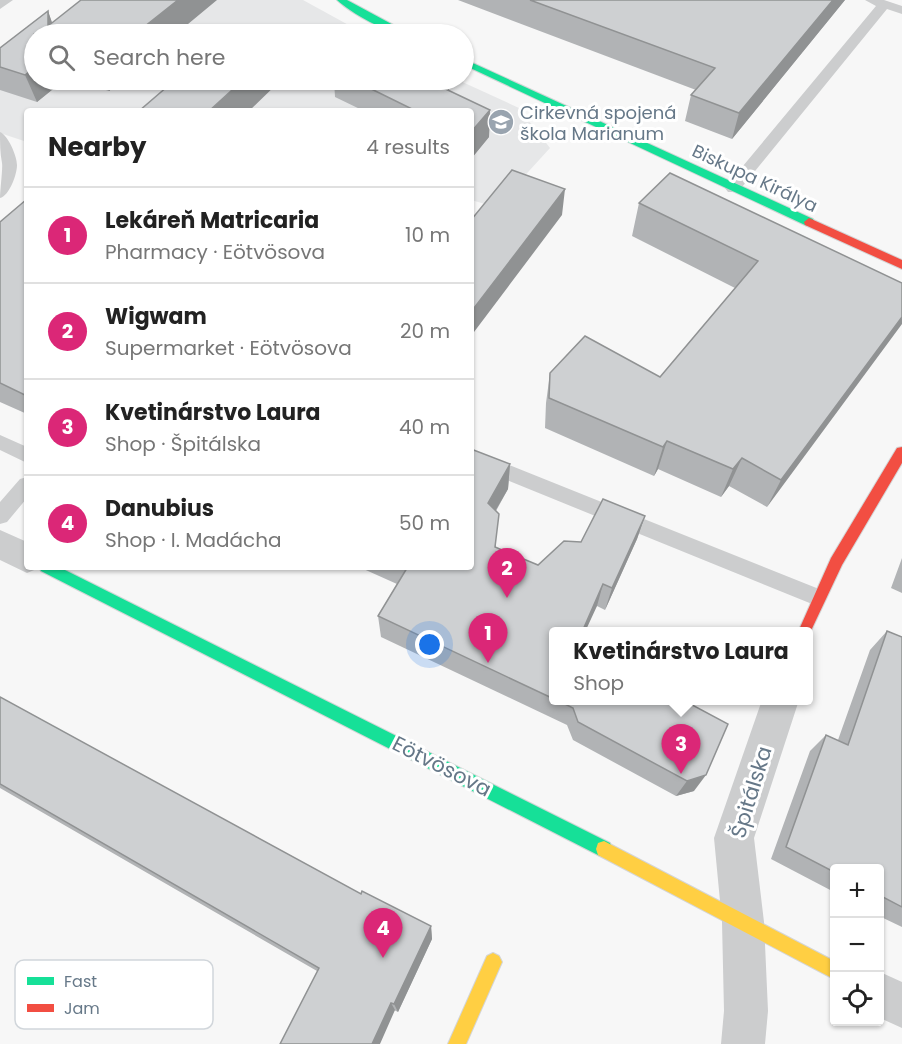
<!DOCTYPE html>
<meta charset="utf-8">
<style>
:root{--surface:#fff;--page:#f2f2f2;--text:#222;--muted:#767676;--line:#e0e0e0;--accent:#db2777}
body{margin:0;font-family:Poppins,sans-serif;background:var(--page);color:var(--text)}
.controls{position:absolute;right:18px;bottom:18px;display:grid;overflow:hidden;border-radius:6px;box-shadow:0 2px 4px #0004}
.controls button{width:54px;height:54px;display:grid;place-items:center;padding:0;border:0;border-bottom:2px solid var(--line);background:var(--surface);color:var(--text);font:30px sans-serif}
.you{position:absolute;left:430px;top:645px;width:21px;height:21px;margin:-15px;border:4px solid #fff;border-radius:50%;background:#1a73e8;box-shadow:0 0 0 9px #1a73e833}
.badge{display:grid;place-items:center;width:39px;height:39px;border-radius:50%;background:var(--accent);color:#fff;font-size:20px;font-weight:700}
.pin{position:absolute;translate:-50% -50px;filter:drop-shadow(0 2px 3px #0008)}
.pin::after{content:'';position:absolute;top:32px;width:21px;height:18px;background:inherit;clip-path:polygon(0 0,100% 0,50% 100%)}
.popup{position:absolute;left:549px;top:627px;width:264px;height:78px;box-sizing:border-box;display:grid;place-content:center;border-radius:6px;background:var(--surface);filter:drop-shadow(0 2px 4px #0005);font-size:20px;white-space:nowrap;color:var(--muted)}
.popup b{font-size:22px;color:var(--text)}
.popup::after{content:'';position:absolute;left:50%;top:100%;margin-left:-12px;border:12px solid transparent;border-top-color:var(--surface)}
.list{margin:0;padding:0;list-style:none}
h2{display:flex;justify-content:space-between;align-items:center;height:78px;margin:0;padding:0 24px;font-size:26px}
h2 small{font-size:20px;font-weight:400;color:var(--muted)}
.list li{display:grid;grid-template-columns:39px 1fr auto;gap:18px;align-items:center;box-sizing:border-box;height:96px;padding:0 24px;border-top:2px solid var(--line)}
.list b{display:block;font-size:22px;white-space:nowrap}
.list p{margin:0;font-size:20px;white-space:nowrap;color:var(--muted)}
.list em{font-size:20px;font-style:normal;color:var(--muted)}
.icon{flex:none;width:33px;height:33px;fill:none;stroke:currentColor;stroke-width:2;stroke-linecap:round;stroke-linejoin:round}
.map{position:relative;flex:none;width:902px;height:1044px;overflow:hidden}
.search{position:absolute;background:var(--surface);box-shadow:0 2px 4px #0004;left:24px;top:24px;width:450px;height:66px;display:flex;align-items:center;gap:15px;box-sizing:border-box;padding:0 21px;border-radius:33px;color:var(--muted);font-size:22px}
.panel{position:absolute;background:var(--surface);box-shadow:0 2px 4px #0004;left:24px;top:108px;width:450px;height:462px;border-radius:6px}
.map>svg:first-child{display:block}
.built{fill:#e6e7e8}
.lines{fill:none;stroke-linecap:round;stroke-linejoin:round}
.fast-casing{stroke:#d4d5d6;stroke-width:2}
.slow-casing{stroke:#d4d5d6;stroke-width:2}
.jam-casing{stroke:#d4d5d6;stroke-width:2}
.lane{fill:#cccdce;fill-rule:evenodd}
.street{fill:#cccdce;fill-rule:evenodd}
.fast{fill:#16e098;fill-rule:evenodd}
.slow{fill:#ffcf43;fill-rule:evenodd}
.jam{fill:#f24e42;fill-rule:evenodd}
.wall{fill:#b1b3b5}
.shaded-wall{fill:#909293}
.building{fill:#ced0d2;stroke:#909293;stroke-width:1.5}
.labels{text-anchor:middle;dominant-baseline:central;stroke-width:6;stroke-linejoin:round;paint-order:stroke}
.far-poi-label{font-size:18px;fill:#667888;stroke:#fff;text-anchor:start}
.far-street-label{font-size:18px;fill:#667888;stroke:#fff}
.street-label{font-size:21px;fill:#667888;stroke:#fff}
.key{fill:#fff;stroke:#d1d6db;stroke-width:1.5}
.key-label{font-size:16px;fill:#667888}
</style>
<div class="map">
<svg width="902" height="1044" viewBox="0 0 902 1044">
<rect width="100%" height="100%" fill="#f7f7f7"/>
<!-- built -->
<path class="built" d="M 124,0 L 303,0 L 365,34 L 64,34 Z
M 0,78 L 458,80 L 519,108 L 550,148 L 496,207 L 471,200 L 471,111 L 27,111 L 27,142 L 0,133 Z"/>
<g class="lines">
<!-- fast casing -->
<g class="fast-casing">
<path id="fast" d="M 337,0 L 347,0 L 410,34 C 390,36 351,13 337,0 Z
M 464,59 L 813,219 L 814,222 L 809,226 L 805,225 L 464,65 Z
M 39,567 L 59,567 L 610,843 L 612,849 L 610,855 L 604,857 L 598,855 L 41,571 Z"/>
</g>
<!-- slow casing -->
<g class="slow-casing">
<path id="slow" d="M 604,841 L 834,961 L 834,979 L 598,855 L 596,849 L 598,843 Z
M 493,953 L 499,956 L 502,962 L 466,1044 L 448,1044 L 487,956 Z"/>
</g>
<!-- jam casing -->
<g class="jam-casing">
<path id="jam" d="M 809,218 L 902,260 L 902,269 L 805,225 L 804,222 Z
M 902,447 L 902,463 L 842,565 L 808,637 L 808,632 L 798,632 L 831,558 L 897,448 Z"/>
</g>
<!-- lane -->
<path class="lane" d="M 0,0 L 13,0 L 0,9 Z
M 865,0 L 884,0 L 902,6 L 902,14 L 887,9 L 738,192 L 728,192 L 725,188 L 728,184 L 876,6 Z
M 0,132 C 8,135 17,156 17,165 C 17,175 9,196 0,198 C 0,190 3,168 2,163 C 0,153 0,143 0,132 Z
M 0,435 L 27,447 L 27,463 L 0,450 Z
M 489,457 L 824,591 L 827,597 L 824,603 L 817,606 L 482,470 L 480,465 L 482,460 Z
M 27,477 L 27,498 L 7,522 L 0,524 L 0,502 L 20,479 Z"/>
<!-- street -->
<path class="street" d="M 0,530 L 27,542 L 27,567 L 39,568 L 27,573 L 0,560 Z
M 762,700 L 799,700 L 754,838 L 764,922 L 768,1011 L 765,1044 L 721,1044 L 724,1011 L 722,922 L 714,838 Z
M 880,972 L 902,982 L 902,1028 L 880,1018 Z"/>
<!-- fast -->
<use href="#fast" class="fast"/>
<!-- slow -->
<use href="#slow" class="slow"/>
<!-- jam -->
<use href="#jam" class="jam"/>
</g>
<!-- wall -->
<path class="wall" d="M 217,0 L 34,34 L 34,80 L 58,80 L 58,85 L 37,102 L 0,90 L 0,48 L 48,11 L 52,23 Z
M 458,0 L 845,0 L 732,139 L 685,121 L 691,95 L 696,90 Z
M 75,80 L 122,80 L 109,91 Z
M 334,80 L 449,80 L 449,91 L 490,110 L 489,137 L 471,159 L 471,111 L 364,111 L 335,97 Z
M 27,199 L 27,414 L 0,402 L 0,222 Z
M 639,203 L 902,283 L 767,507 L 729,486 L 721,497 L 658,469 L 654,476 L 545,428 L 546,403 L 550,373 L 660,377 L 735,288 L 632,236 Z
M 510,464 L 508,489 L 496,511 L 496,548 L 538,565 L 581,542 L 645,516 L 637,539 L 605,610 L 597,606 L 554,632 L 554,700 L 683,700 L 694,791 L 676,796 L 573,740 L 567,725 L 381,637 L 378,616 L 397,584 L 359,567 L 471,567 Z
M 902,558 L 902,593 L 891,588 Z
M 887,631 L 902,637 L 902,927 L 879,916 L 879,868 L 834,868 L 834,892 L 771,859 L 810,751 L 826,735 L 838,740 L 870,650 Z
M 0,697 L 361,894 L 431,926 L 432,939 L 398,1012 L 317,971 L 0,788 Z"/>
<!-- shaded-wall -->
<path class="shaded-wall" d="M 178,0 L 217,0 L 176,34 L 135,34 Z
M 833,0 L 845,0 L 732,139 L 739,113 Z
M 48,11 L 56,34 L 48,26 Z
M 34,68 L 34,80 L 58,80 L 58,85 L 37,102 L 25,75 Z
M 105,80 L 122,80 L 109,91 Z
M 243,80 L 281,80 L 249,111 L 209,111 Z
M 437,80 L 449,80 L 449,97 L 433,83 Z
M 490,110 L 489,137 L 471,159 L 471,132 Z
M 565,189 L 562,215 L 471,336 L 471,312 Z
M 902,317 L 902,324 L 767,507 L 781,480 Z
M 667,441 L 658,469 L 654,476 L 663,447 Z
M 742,458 L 729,486 L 721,497 L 733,469 Z
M 510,464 L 508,489 L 486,527 L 488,503 Z
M 645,516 L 637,539 L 605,610 L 612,588 Z
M 603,584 L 597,606 L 585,632 L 582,632 Z
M 706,775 L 694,791 L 676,796 L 687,781 Z
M 431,926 L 432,939 L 398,1012 L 394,1004 Z
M 391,1003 L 395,1010 L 380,1044 L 372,1044 Z"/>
<!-- building -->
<path class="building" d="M 81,0 L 178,0 L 135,34 L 34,34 L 34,68 L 25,75 L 0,67 L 0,48 L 48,11 L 48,26 Z
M 530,0 L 833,0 L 739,113 L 691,95 L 715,68 Z
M 230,28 L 249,34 L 223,34 Z
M 175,80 L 243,80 L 209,111 L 139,111 Z
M 353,80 L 437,80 L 433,83 L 490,110 L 471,132 L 471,111 L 416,111 Z
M 512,170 L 565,189 L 471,312 L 471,220 Z
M 670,173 L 902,283 L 902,317 L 781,480 L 742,458 L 733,469 L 667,441 L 663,447 L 549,398 L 550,373 L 585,336 L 660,377 L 758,261 L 639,203 Z
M 27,199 L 27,396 L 0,383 L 0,222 Z
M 471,449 L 510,464 L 488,503 L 499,514 L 495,547 L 538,565 L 564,541 L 581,542 L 603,499 L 645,516 L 612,588 L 603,584 L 582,632 L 554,632 L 554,699 L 378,616 L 407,568 L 406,567 L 471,567 Z
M 887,631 L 902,637 L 902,907 L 879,895 L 879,868 L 834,868 L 834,872 L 786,847 L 826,735 L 848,745 Z
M 0,697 L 361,894 L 362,891 L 431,926 L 394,1004 L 391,1003 L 372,1044 L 280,1044 L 319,968 L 0,784 Z
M 557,700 L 683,700 L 728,724 L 706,775 L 687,781 L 578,722 L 573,708 Z"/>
<!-- icons -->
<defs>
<g id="school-disc" transform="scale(1.35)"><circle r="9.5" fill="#99a4af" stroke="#fff"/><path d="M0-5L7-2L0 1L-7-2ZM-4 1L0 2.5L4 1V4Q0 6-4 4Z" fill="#fff"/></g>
</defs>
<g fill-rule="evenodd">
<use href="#school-disc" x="501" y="122"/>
</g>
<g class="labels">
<!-- far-poi labels -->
<g class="far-poi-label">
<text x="520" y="112">Cirkevná spojená<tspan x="520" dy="21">škola Marianum</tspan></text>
</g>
<!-- far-street labels -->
<g class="far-street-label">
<text transform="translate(755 178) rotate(25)">Biskupa Királya</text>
</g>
<!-- street labels -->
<g class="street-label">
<text transform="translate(442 766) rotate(27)">Eötvösova</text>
<text transform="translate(751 792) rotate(-73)">Špitálska</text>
</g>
</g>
<!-- legend -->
<rect x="15" y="960" width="198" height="69" rx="9" class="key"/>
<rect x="27" y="977" width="27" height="8" fill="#16e098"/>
<rect x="27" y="1004" width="27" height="8" fill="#f24e42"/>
<g class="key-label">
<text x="64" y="987">Fast</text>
<text x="64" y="1014">Jam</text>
</g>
</svg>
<div class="controls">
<button>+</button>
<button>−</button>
<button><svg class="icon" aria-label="locate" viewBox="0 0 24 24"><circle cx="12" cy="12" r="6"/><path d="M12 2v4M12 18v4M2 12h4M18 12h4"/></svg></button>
</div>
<div class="you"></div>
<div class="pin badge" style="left:488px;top:663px">1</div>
<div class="pin badge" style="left:507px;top:598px">2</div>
<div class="pin badge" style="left:681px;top:774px">3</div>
<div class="popup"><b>Kvetinárstvo Laura</b>Shop</div>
<div class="pin badge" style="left:383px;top:958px">4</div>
<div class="search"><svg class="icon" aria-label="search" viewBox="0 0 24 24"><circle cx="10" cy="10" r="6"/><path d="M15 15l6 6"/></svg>Search here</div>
<section class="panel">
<h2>Nearby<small>4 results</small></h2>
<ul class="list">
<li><span class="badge">1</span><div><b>Lekáreň Matricaria</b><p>Pharmacy · Eötvösova</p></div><em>10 m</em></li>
<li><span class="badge">2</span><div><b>Wigwam</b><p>Supermarket · Eötvösova</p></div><em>20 m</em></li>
<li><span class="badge">3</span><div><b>Kvetinárstvo Laura</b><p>Shop · Špitálska</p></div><em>40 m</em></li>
<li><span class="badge">4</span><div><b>Danubius</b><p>Shop · I. Madácha</p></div><em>50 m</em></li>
</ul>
</section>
</div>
